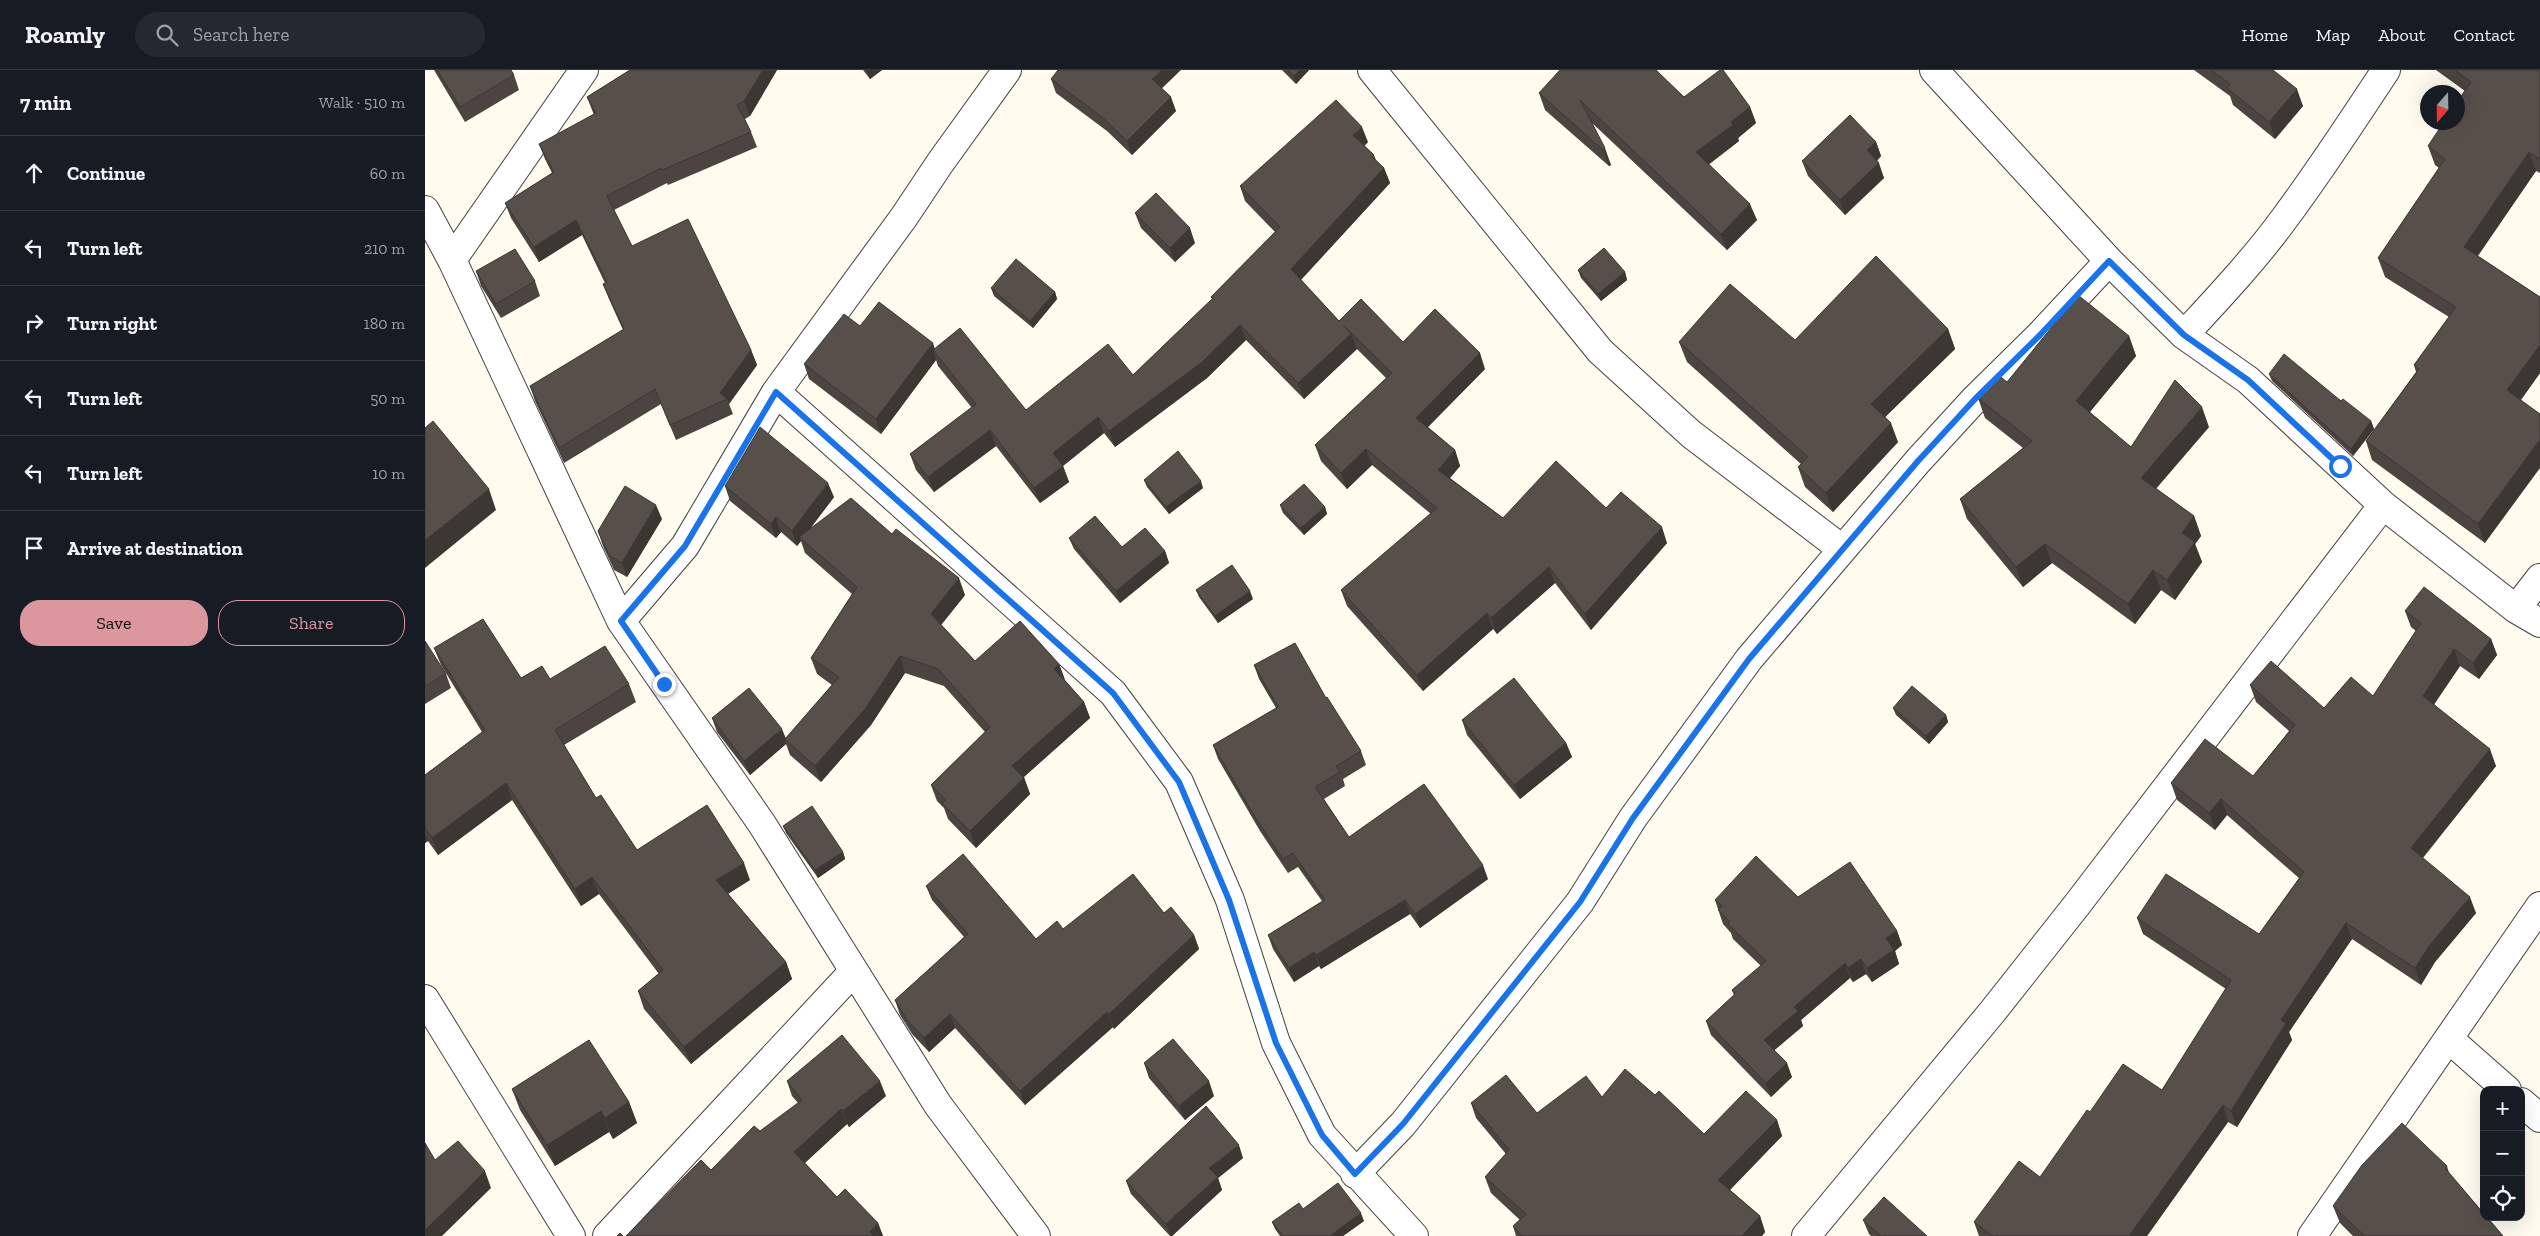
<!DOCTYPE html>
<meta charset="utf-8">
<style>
:root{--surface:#171b24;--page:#242831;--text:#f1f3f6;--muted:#9ea1a6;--line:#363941;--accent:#db969e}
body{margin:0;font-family:"Zilla Slab",serif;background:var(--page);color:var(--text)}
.controls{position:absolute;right:15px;bottom:15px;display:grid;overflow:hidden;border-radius:10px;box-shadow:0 5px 20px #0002}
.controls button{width:45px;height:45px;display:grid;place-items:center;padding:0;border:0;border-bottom:1px solid var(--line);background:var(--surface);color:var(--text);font:25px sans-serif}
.compass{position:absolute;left:1995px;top:15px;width:45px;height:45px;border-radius:50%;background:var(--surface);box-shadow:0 5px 20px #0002;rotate:200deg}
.stop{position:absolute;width:15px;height:15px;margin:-11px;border:4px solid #1a73e8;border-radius:50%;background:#fff}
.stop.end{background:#1a73e8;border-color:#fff;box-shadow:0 1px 5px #0008}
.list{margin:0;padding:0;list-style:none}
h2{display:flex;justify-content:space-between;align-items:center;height:65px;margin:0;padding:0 20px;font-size:21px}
h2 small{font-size:16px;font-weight:400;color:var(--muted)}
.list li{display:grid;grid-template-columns:32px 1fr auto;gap:15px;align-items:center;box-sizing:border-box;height:75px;padding:0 20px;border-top:1px solid var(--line)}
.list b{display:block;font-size:19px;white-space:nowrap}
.list em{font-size:16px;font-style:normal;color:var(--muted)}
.actions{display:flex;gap:10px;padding:15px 20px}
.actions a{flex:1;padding:11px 0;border:1px solid var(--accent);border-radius:20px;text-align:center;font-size:18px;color:var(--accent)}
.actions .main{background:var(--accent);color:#111}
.icon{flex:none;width:28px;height:28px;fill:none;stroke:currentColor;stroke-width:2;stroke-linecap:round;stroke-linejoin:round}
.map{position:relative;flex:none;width:2115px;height:1166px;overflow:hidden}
header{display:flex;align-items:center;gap:30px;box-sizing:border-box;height:70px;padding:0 25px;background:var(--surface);border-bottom:1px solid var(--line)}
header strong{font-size:24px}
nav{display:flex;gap:28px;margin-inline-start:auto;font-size:18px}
.search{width:350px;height:45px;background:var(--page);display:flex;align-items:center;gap:12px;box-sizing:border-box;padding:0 18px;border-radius:28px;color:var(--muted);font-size:19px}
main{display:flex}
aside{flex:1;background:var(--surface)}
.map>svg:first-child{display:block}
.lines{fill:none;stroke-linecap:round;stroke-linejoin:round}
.street-casing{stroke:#414141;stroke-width:30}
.street{stroke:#fff;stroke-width:28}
.wall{fill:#4b4440}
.shaded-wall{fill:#3d3734}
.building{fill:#574f4a;stroke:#3d3734}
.route{stroke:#1a73e8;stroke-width:6}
</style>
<header>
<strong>Roamly</strong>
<div class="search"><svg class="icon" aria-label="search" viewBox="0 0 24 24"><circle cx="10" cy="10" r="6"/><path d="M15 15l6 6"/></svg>Search here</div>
<nav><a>Home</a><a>Map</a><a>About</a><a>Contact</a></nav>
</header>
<main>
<aside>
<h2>7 min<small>Walk · 510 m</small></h2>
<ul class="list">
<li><svg class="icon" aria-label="ahead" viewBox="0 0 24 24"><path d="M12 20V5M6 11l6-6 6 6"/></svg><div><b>Continue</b></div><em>60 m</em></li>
<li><svg class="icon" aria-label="left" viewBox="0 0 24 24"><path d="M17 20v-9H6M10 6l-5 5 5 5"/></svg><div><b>Turn left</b></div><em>210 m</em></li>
<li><svg class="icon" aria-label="right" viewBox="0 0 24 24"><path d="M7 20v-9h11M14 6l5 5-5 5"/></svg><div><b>Turn right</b></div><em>180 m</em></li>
<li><svg class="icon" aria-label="left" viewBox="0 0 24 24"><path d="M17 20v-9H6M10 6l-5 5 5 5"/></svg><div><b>Turn left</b></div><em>50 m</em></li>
<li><svg class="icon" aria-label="left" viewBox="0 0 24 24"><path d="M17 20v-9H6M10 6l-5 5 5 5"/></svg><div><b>Turn left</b></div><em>10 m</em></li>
<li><svg class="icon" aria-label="arrive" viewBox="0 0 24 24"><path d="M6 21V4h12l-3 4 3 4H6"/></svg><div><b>Arrive at destination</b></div></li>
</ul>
<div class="actions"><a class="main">Save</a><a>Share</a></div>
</aside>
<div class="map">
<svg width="2115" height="1166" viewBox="0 0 2115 1166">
<rect width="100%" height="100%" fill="#fffbef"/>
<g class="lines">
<!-- street casing -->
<g class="street-casing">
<path id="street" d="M 947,0 L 1175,281 L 1266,364 L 1417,479
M 1509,0 L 1684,191 L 1759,265 L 1823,310 L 1958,435 L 2091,539 L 2115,553
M 0,140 L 27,190 L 196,551 L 337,754 L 513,1035 L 611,1166
M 27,190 L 159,0
M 1759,265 C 1794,227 1829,190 1859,149 C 1895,101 1928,50 1961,0
M 351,322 L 688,623 L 754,712 L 805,830 L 851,973 L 897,1065 L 989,1166
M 2091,539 L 2115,508
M 196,551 L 260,476 L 351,322 L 479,147 L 515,93 L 582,0
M 0,929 L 146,1166
M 2024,969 L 2082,1020
M 2096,1032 L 2115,1048
M 930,1104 L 978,1054 L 1155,832 L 1208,748 L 1324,589 L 1493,391 L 1550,329 L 1615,265 L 1684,191
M 182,1166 L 428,902
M 1381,1166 L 1568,941 L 1651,836 L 1958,435
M 1887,1166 L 2115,836"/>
</g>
<!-- street -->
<use href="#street" class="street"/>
</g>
<!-- wall -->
<path class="wall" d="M 9,0 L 86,0 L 89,5 L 94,20 L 40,52 Z
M 205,0 L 352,0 L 325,46 L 320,49 L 326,62 L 332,77 L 243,115 L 242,113 L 189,140 L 207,176 L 326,280 L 332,295 L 304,334 L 308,344 L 251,370 L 236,334 L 139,393 L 110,331 L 105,316 L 198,260 L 184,229 L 178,214 L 180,213 L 157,165 L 114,192 L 86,148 L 80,133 L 127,103 L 120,89 L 114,74 L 169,45 L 162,27 Z
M 438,0 L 457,0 L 445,9 Z
M 857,0 L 884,0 L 871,14 Z
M 1769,0 L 1848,0 L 1878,36 L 1850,69 L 1808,35 L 1805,26 Z
M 2011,0 L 2115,0 L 2115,103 L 2111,101 L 2053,186 L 2115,227 L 2115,303 L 2096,330 L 2060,473 L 1947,390 L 1941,371 L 1991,302 L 1989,295 L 2024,247 L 1960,207 L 1953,188 L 2014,98 L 2010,95 L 2003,76 L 2040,21 Z
M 626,9 L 737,19 L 751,41 L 707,85 L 682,61 L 631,23 Z
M 1114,23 L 1259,27 L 1325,37 L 1331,53 L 1313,68 L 1314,71 L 1284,94 L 1332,150 L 1302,180 L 1166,52 L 1186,95 L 1184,96 L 1120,40 Z
M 943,72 L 939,76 L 949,85 L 951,90 L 959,98 L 965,113 L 876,210 L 914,251 L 1060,299 L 1003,357 L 1030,380 L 1035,396 L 1025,408 L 1078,448 L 1181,438 L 1242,473 L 1166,560 L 1130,513 L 1072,564 L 1068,559 L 998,621 L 922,536 L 916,520 L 1006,444 L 947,395 L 922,419 L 896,391 L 890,375 L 961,308 L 931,278 L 932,279 L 879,329 L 821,270 L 782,308 L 690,377 L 679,363 L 638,396 L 644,412 L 615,433 L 571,376 L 509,422 L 491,400 L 485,384 L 547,338 L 513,296 L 511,290 L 456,364 L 384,309 L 379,294 L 510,278 L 601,340 L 708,305 L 787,229 L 786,227 L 850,162 L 820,131 L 815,116 Z
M 1451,72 L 1456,86 L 1452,91 L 1459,108 L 1420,145 L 1383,106 L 1377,91 Z
M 710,143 L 770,173 L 750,192 L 716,158 Z
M 1153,200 L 1200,202 L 1202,210 L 1176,231 L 1156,208 Z
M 51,201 L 110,211 L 115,226 L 76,248 L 56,216 Z
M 566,218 L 630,222 L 632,229 L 608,258 L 569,226 Z
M 1523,259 L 1530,279 L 1460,347 L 1473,372 L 1408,442 L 1380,417 L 1373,397 L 1376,394 L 1262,292 L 1254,272 L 1370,270 Z
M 1704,266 L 1711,286 L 1665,342 L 1706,377 L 1784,357 L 1731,418 L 1769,446 L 1776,466 L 1770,474 L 1777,492 L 1750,530 L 1736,520 L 1710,554 L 1627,493 L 1598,517 L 1542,449 L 1535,429 L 1598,378 L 1560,348 L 1553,328 L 1582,312 Z
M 1844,304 L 1916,331 L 1946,351 L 1949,359 L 1928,386 L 1847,311 Z
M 719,410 L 778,418 L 744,444 L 722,417 Z
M 300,416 L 409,427 L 385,459 L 467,464 L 540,525 L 516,555 L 550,591 L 634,594 L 640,610 L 659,632 L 665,648 L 599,707 L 605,724 L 551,778 L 523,749 L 519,738 L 512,731 L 506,715 L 560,662 L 519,616 L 480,603 L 446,655 L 396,712 L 365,685 L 361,674 L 325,705 L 292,662 L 287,648 L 361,668 L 407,615 L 392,604 L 386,588 L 427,524 L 380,483 L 376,471 L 372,476 L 356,462 L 351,468 L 305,431 Z
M 855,435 L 900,437 L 902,444 L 879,465 L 858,443 Z
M 237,449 L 202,507 L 189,500 L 178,476 L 173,461 Z
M 644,468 L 697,477 L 740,481 L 744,493 L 695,533 L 649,479 Z
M 771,520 L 828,529 L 793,553 L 774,527 Z
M 1980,541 L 2066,569 L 2072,585 L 2054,609 L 2035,596 L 2009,634 L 2071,696 L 1998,788 L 2051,843 L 2010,892 L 1996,915 L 1927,869 L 1864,962 L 1867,970 L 1812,1057 L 1803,1052 L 1722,1166 L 1554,1166 L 1549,1152 L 1615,1107 L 1665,1042 L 1737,1020 L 1801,919 L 1718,864 L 1712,848 L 1834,864 L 1874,808 L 1802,745 L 1790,760 L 1752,730 L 1746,713 L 1828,706 L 1864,661 L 1831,632 L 1825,615 L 1899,638 L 1948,626 L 1991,561 L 1986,557 Z
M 0,571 L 21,604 L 26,618 L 0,634 Z
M 9,578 L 96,608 L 204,614 L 211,632 L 139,675 L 171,728 L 212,780 L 325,810 L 303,824 L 361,892 L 367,909 L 266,994 L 219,939 L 213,921 L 234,904 L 174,824 L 156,836 L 87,730 L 13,785 L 3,771 L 0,773 L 0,705 L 57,662 L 16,595 Z
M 829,595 L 901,628 L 936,681 L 941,695 L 918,709 L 920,716 L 899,729 L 924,767 L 1063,809 L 995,858 L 985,844 L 896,899 L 894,896 L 869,912 L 848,879 L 843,865 L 897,831 L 873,797 L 863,803 L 835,761 L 793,689 L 788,675 L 851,638 L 834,609 Z
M 1468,638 L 1521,645 L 1523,652 L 1504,674 L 1471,645 Z
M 1037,650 L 1141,673 L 1147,687 L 1095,729 L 1042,665 Z
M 358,756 L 418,782 L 420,789 L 393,808 L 361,763 Z
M 501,816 L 611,869 L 638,859 L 739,843 L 769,865 L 774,879 L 689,959 L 688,957 L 600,1035 L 530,958 L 504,982 L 487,964 L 475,945 L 470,930 L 539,867 L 507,830 Z
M 1373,827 L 1472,861 L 1477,875 L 1470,881 L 1474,894 L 1447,912 L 1441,904 L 1428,912 L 1425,908 L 1376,950 L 1378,956 L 1349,980 L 1367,1007 L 1346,1027 L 1286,965 L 1281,951 L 1309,925 L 1307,920 L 1336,896 L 1308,869 L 1306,863 L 1298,854 L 1290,830 Z
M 719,993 L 789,1026 L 760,1050 L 724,1008 Z
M 362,1011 L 461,1026 L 424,1057 L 422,1054 L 380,1093 L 412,1127 L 453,1153 L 458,1166 L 201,1166 L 373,1033 L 367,1026 Z
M 87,1019 L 204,1032 L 212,1053 L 188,1069 L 184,1062 L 130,1096 L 95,1040 Z
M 1230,1025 L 1279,1064 L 1352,1050 L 1357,1066 L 1305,1120 L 1335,1146 L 1340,1162 L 1337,1166 L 1091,1166 L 1088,1156 L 1095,1150 L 1066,1123 L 1060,1107 L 1081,1084 L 1051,1048 L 1046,1033 L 1112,1043 L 1177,1027 Z
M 818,1088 L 793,1108 L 797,1120 L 747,1166 L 745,1166 L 706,1124 L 701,1111 Z
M 2022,1096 L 2024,1103 L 2078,1166 L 1928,1166 L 1915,1153 L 1908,1136 Z
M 878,1139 L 939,1151 L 918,1166 L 855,1166 L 850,1159 L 847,1152 Z
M 1438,1150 L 1502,1166 L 1446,1166 L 1444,1164 Z"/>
<!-- shaded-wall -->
<path class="shaded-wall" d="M 338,0 L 352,0 L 325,46 L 319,31 Z
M 441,0 L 457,0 L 445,9 Z
M 737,0 L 756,0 L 732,23 L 727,9 Z
M 875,0 L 884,0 L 871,14 L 869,6 Z
M 1872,19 L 1878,36 L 1850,69 L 1844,52 Z
M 746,27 L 751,41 L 707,85 L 702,71 Z
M 1325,37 L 1331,53 L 1313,68 L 1314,71 L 1278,99 L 1271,82 L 1306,52 Z
M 937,57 L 943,72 L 934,81 L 928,65 Z
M 1451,72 L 1456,86 L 1447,95 L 1442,80 Z
M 1180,78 L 1186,95 L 1184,96 L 1178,80 Z
M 2104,82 L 2111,101 L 2046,195 L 2039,177 Z
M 1454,93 L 1459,108 L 1420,145 L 1415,130 Z
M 959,98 L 965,113 L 871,215 L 866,199 Z
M 1325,134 L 1332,150 L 1302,180 L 1296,164 Z
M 151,150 L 157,165 L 114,192 L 109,177 Z
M 765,158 L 770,173 L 750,192 L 745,178 Z
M 1200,202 L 1202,210 L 1176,231 L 1173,224 Z
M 630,222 L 632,229 L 608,258 L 605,251 Z
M 815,255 L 821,270 L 782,308 L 690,377 L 684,361 Z
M 1523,259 L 1530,279 L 1453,354 L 1446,334 Z
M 926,264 L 932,279 L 879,329 L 873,313 Z
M 1704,266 L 1711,286 L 1658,350 L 1651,331 Z
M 508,273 L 512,286 L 508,280 L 511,290 L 456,364 L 451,349 Z
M 2115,275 L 2115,303 L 2089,339 L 2082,320 Z
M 326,280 L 332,295 L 304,334 L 302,329 L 295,323 Z
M 1055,283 L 1060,299 L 997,363 L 991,348 Z
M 1777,337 L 1784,357 L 1724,427 L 1716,408 Z
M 673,347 L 679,363 L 634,399 L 628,383 Z
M 1946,351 L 1949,359 L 1928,386 L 1926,379 Z
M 1466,353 L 1473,372 L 1408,442 L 1401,423 Z
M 565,360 L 571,376 L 509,422 L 503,407 Z
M 2115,369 L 2115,398 L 2060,473 L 2053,454 Z
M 941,379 L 947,395 L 922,419 L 916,403 Z
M 1030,380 L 1035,396 L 1019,415 L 1013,400 Z
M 638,396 L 644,412 L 615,433 L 609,418 Z
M 776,411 L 778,418 L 744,444 L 741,437 Z
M 403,413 L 409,427 L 377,469 L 374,467 L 376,471 L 372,476 L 367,461 Z
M 64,419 L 71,440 L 0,498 L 0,470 Z
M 231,435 L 237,449 L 202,507 L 197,493 Z
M 900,437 L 902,444 L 879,465 L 876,458 Z
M 1769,446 L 1776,466 L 1770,474 L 1777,492 L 1750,530 L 1742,510 L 1757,463 Z
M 351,447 L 356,462 L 351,468 L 346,454 Z
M 1237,457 L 1242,473 L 1166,560 L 1160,544 Z
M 1620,474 L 1627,493 L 1598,517 L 1591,497 Z
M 740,481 L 744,493 L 695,533 L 691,521 Z
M 1124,497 L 1130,513 L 1072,564 L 1066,548 Z
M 1728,500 L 1736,520 L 1710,554 L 1703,534 Z
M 534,508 L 540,525 L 512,560 L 506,544 Z
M 825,521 L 828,529 L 793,553 L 790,546 Z
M 1062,543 L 1068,559 L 998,621 L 992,605 Z
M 2066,569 L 2072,585 L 2054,609 L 2048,593 Z
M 2029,579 L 2035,596 L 2004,642 L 1998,626 Z
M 475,586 L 480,603 L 446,655 L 396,712 L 390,696 Z
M 634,594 L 640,610 L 629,599 Z
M 659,632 L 665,648 L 593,712 L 587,696 Z
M 1521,645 L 1523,652 L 1504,674 L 1501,666 Z
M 357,659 L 362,671 L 360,669 L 361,674 L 325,705 L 319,691 Z
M 1141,673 L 1147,687 L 1095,729 L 1089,715 Z
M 2065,679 L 2071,696 L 1992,794 L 1986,778 Z
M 599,708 L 605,724 L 551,778 L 545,761 Z
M 81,713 L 87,730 L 13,785 L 7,768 Z
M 1796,729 L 1802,745 L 1790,760 L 1784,743 Z
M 0,763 L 3,771 L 0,773 Z
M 418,782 L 420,789 L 393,808 L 390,800 Z
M 319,793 L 325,810 L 297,827 L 291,810 Z
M 1058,795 L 1063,809 L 995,858 L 990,844 Z
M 167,807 L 174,824 L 156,836 L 150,819 Z
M 2045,827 L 2051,843 L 2010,892 L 1996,915 L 1990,898 L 2004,876 Z
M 980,830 L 985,844 L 896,899 L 891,885 Z
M 1921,853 L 1927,869 L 1864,962 L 1867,970 L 1812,1057 L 1806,1041 L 1856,950 Z
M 1472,861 L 1477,875 L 1470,881 L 1474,894 L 1447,912 L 1442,898 L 1461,868 Z
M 769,865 L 774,879 L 689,959 L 684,944 Z
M 889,882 L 894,896 L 869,912 L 864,898 Z
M 1436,889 L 1441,904 L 1428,912 L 1423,898 Z
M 361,892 L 367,909 L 266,994 L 259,977 Z
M 1420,893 L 1425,908 L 1376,950 L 1378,956 L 1345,984 L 1339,970 L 1369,937 Z
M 682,942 L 688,957 L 600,1035 L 595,1021 Z
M 525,944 L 530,958 L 504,982 L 499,968 Z
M 1362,993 L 1367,1007 L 1346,1027 L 1341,1013 Z
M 455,1011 L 461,1026 L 424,1057 L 418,1041 Z
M 784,1011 L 789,1026 L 760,1050 L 754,1036 Z
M 204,1032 L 212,1053 L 188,1069 L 180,1048 Z
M 1798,1035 L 1803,1052 L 1722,1166 L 1704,1166 Z
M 416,1039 L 422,1054 L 375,1097 L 369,1082 Z
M 176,1041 L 184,1062 L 130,1096 L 122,1075 Z
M 1352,1050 L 1357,1066 L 1299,1126 L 1293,1110 Z
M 814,1075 L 818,1088 L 793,1108 L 797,1120 L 747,1166 L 746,1166 L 741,1154 L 784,1098 Z
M 60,1101 L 66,1118 L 17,1166 L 0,1166 L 0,1160 Z
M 936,1143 L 939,1151 L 918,1166 L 905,1166 Z
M 1335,1146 L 1340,1162 L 1337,1166 L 1317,1166 Z
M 453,1153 L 458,1166 L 446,1166 L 445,1162 Z"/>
<!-- building -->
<path class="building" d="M 12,0 L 86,0 L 89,5 L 35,37 Z
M 205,0 L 338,0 L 319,31 L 312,35 L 326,62 L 237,100 L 236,98 L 182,126 L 207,176 L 263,149 L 326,280 L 295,323 L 302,329 L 245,355 L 230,319 L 134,378 L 105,316 L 199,259 L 178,214 L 182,212 L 151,150 L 109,177 L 80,133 L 129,102 L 114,74 L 171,43 L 162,27 Z
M 633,0 L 737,0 L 727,9 L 746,27 L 702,71 L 677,47 L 626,9 Z
M 862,0 L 875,0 L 869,6 Z
M 1135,0 L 1231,0 L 1259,27 L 1295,0 L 1298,0 L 1325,37 L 1306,52 L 1308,55 L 1271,82 L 1325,134 L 1296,164 L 1155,30 L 1180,78 L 1178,80 L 1114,23 Z
M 1786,0 L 1848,0 L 1872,19 L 1844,52 L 1802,18 L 1805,14 Z
M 2030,0 L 2115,0 L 2115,89 L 2104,82 L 2039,177 L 2115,227 L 2115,275 L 2082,320 L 2115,344 L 2115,369 L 2053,454 L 1941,371 L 1994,299 L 1989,295 L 2031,237 L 1953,188 L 2020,89 L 2003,76 L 2019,52 L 2032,52 L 2032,32 L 2046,12 Z
M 911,30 L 937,57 L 928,65 L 949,85 L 947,87 L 959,98 L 866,199 L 914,251 L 936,229 L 978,272 L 1010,239 L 1055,283 L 991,348 L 1030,380 L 1013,400 L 1078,448 L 1131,391 L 1181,438 L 1196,422 L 1237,457 L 1160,544 L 1124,497 L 1066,548 L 1062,543 L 992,605 L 916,520 L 1012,438 L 941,379 L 916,403 L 890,375 L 967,303 L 919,256 L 926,264 L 873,313 L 815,255 L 776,293 L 684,361 L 673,347 L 628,383 L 638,396 L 609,418 L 565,360 L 503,407 L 485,384 L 551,334 L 508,280 L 535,258 L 601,340 L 683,274 L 708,305 L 788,228 L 786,227 L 855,157 L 815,116 Z
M 1425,45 L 1451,72 L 1442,80 L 1454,93 L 1415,130 L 1377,91 Z
M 731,123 L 765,158 L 745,178 L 710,143 Z
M 1179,178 L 1200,202 L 1173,224 L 1153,200 Z
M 90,179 L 110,211 L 71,234 L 51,201 Z
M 1451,186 L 1523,259 L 1446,334 L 1466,353 L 1401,423 L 1373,397 L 1383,387 L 1254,272 L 1305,214 L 1370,270 Z
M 591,189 L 630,222 L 605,251 L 566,218 Z
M 1653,225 L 1704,266 L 1651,331 L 1706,377 L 1750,310 L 1777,337 L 1716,408 L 1769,446 L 1757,463 L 1770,472 L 1742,510 L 1728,500 L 1703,534 L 1620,474 L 1591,497 L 1535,429 L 1607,371 L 1553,328 L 1572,304 L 1582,312 Z
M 454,232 L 508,273 L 451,349 L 379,294 L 419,244 L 435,256 Z
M 1859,284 L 1916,331 L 1918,329 L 1946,351 L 1926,379 L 1844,304 Z
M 8,351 L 64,419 L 0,470 L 0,358 Z
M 335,357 L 403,413 L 367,461 L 351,447 L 346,454 L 300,416 Z
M 753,381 L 776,411 L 741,437 L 719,410 Z
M 879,414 L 900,437 L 876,458 L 855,435 Z
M 200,416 L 231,435 L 197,493 L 184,485 L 173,461 Z
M 426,428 L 467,464 L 471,459 L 534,508 L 506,544 L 550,591 L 595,551 L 634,594 L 629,599 L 659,632 L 587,696 L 599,708 L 545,761 L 517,733 L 521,730 L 506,715 L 565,657 L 513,599 L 475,586 L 440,639 L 390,696 L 360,669 L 414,607 L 386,588 L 432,517 L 374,467 Z
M 670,446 L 697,477 L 720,458 L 740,481 L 691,521 L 644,468 Z
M 807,495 L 825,521 L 790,546 L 771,520 Z
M 1999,517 L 2066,569 L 2048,593 L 2029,579 L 1998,626 L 2065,679 L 1986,778 L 2045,827 L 2004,876 L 1990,898 L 1921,853 L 1856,950 L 1861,953 L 1806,1041 L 1798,1035 L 1704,1166 L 1568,1166 L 1549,1152 L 1594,1091 L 1615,1107 L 1662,1040 L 1665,1042 L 1698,994 L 1737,1020 L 1806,910 L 1712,848 L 1741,804 L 1834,864 L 1879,802 L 1796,729 L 1784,743 L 1746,713 L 1780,669 L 1828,706 L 1870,655 L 1825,615 L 1846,591 L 1899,638 L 1926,607 L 1948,626 L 1996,553 L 1980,541 Z
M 58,549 L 96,608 L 117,596 L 125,609 L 180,576 L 204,614 L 130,660 L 171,728 L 176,725 L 212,780 L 282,735 L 319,793 L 291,810 L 361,892 L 259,977 L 213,921 L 238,900 L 167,807 L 150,819 L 81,713 L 7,768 L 0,758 L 0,705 L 60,660 L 9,578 Z
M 0,571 L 21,604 L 0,616 Z
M 870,573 L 901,628 L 902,627 L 936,681 L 911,696 L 915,702 L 890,717 L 924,767 L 999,714 L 1058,795 L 990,844 L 980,830 L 891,885 L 889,882 L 864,898 L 843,865 L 900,830 L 868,783 L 858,789 L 830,747 L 788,675 L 853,637 L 829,595 Z
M 1089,608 L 1141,673 L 1089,715 L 1037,650 Z
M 1487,616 L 1521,645 L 1501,666 L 1468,638 Z
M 324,618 L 357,659 L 319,691 L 287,648 Z
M 387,736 L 418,782 L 390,800 L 358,756 Z
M 538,784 L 611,869 L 632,851 L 638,859 L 708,804 L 739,843 L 746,837 L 769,865 L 684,944 L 682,942 L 595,1021 L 525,944 L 499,968 L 482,950 L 470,930 L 543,864 L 501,816 Z
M 1331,786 L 1373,827 L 1425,792 L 1472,861 L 1461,868 L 1469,880 L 1442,898 L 1436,889 L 1423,898 L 1420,893 L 1369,937 L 1373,941 L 1339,970 L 1362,993 L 1341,1013 L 1281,951 L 1310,924 L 1307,920 L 1341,891 L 1303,854 L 1305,852 L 1293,840 L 1297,836 L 1290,830 Z
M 417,965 L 455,1011 L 418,1041 L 416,1039 L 369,1082 L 412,1127 L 420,1119 L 453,1153 L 445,1162 L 449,1166 L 201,1166 L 276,1090 L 286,1100 L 329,1056 L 335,1061 L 377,1030 L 362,1011 Z
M 748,969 L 784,1011 L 754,1036 L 719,993 Z
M 164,970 L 204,1032 L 180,1048 L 176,1041 L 122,1075 L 87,1019 Z
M 1200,999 L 1230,1025 L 1234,1021 L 1279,1064 L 1321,1021 L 1352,1050 L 1293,1110 L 1335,1146 L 1317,1166 L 1097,1166 L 1088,1156 L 1101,1144 L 1060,1107 L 1084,1080 L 1046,1033 L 1081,1005 L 1112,1043 L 1161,1006 L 1177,1027 Z
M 781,1036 L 814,1075 L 784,1098 L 793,1107 L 741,1154 L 701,1111 Z
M 1977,1053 L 2022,1096 L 2020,1098 L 2059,1144 L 2059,1147 L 2062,1147 L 2078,1166 L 1940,1166 L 1908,1136 L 1937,1095 Z
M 33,1071 L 60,1101 L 0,1160 L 0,1073 L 10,1090 Z
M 913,1113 L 936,1143 L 905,1166 L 858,1166 L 847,1152 L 874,1133 L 878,1139 Z
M 1459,1127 L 1502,1166 L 1456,1166 L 1438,1150 Z
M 195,1163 L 198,1166 L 192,1166 Z"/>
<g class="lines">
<!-- route -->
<path class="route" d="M 239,614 L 196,551 L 260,476 L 351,322 L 688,623 L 754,712 L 804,830 L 851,973 L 897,1065 L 930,1104 L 978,1054 L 1155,832 L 1208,748 L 1324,589 L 1493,391 L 1550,329 L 1615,265 L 1684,191 L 1759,265 L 1823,310 L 1915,396"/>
</g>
</svg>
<div class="controls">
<button>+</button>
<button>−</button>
<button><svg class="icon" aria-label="locate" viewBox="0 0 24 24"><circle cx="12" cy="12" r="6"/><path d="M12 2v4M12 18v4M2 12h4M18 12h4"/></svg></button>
</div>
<svg class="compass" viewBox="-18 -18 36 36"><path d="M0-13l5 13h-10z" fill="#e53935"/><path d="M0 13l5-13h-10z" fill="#9ea1a6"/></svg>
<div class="stop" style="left:1915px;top:396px"></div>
<div class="stop end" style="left:239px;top:614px"></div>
</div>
</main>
